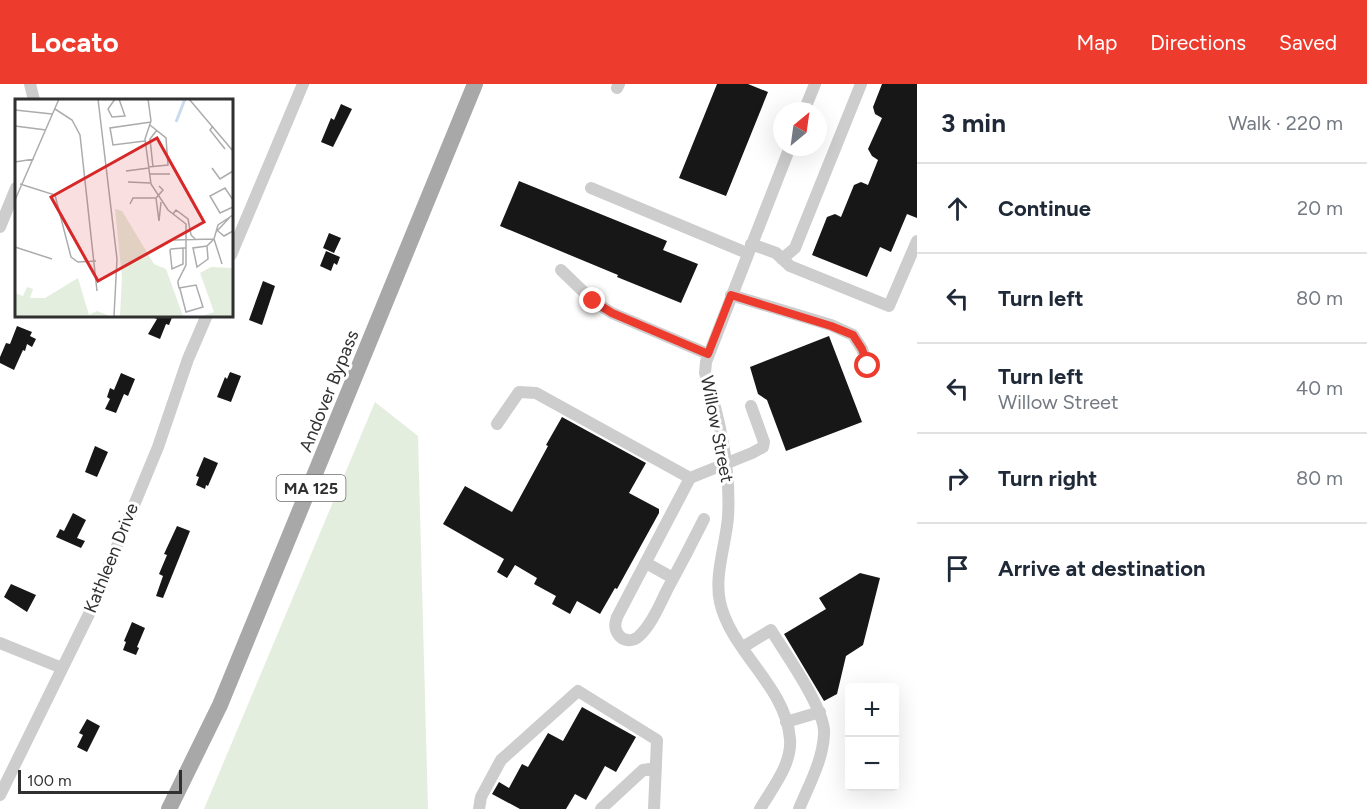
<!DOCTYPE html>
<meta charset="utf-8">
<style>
:root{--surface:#fff;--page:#f2f2f3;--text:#1f2937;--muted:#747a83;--line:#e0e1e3;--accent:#ed3b2d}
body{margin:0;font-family:Figtree,sans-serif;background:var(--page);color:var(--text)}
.controls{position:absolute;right:18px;bottom:18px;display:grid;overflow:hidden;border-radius:6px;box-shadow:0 6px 24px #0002}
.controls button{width:54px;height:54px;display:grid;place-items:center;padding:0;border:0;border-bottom:2px solid var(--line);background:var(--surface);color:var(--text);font:30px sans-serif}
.compass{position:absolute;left:773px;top:18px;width:54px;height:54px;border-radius:50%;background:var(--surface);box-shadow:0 6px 24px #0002;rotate:29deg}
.scale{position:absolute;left:18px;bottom:15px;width:164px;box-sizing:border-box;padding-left:6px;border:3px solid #303030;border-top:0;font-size:16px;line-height:21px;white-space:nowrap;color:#303030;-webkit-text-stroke:4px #fff;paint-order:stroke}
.stop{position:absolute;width:18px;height:18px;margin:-14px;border:4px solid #ed3b2d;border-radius:50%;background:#fff}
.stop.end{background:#ed3b2d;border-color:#fff;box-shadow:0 2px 6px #0008}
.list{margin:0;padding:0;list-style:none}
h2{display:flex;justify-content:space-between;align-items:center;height:78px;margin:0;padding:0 24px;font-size:26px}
h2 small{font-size:20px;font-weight:400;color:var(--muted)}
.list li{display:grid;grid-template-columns:39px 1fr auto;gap:18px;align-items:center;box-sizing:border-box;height:90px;padding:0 24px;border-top:2px solid var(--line)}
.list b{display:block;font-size:22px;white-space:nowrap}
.list p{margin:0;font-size:20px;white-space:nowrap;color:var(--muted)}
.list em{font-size:20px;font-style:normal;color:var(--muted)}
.icon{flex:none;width:33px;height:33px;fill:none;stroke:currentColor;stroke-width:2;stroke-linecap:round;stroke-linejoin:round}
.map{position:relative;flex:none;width:917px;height:725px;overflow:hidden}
header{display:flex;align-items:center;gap:36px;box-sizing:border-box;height:84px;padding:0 30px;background:var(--accent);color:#fff}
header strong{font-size:28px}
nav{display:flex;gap:33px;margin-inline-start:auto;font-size:21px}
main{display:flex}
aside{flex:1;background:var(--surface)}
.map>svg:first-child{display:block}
.green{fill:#e4eede}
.building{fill:#171717}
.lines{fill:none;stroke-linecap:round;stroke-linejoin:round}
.minor{stroke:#cdcdcd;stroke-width:12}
.major{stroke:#a8a8a8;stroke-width:16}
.route{stroke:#ed3b2d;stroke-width:8}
.labels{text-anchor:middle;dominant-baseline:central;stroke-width:6;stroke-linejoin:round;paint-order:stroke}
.shield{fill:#fff;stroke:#6e6e6e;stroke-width:1.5}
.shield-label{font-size:16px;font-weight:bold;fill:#303030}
.street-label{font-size:18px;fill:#303030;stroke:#fff}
.inset-river{fill:none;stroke:#cadbee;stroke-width:3}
.inset-road{fill:none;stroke:#acacac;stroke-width:1.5}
.view{fill:#d62828;fill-opacity:0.15;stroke:#d62828;stroke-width:3}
.inset-edge{fill:none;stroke:#303030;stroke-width:3}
</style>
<header>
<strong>Locato</strong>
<nav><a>Map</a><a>Directions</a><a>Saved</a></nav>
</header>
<main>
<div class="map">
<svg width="917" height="725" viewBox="0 0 917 725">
<rect width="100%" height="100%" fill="#fff"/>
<!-- green -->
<path class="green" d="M 375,318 L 418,352 L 428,725 L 204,725 Z"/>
<!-- building -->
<path class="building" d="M 717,0 L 748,0 L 768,8 L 726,112 L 679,94 Z
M 882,0 L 917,0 L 917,134 L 907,130 L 891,168 L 880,163 L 867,193 L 812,171 L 827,133 L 835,130 L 841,133 L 854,101 L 861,98 L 868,101 L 878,76 L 872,72 L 868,65 L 882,34 L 875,30 L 873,23 Z
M 341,20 L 352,25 L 333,63 L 321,58 L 331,34 L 334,36 Z
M 519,97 L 667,157 L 663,166 L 698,180 L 681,219 L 617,193 L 618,191 L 500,142 Z
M 329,149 L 341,154 L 334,169 L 323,164 Z
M 326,167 L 340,173 L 337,181 L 334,179 L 331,187 L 320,182 Z
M 263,197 L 275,202 L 262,241 L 249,236 Z
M 147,231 L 173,231 L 169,241 L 166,240 L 160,255 L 148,250 L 157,235 Z
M 17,242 L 32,248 L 30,252 L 36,255 L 32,263 L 27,260 L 25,267 L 23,266 L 14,286 L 0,279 L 0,273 L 6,259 L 10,260 Z
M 829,252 L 862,338 L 786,367 L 767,316 L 758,310 L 750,283 Z
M 230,288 L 241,292 L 231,318 L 217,313 L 225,293 L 227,295 Z
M 121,289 L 135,295 L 128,312 L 124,310 L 116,329 L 105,325 L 110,315 L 107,313 L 110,304 L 114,306 Z
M 562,333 L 646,379 L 629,409 L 659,425 L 659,429 L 617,505 L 615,504 L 600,530 L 577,517 L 570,530 L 552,520 L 556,512 L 534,500 L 537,494 L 515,481 L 507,494 L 497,488 L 504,475 L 443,440 L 465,402 L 512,428 L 548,362 L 546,361 Z
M 95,362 L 108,368 L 97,393 L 85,388 Z
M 204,373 L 218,379 L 208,402 L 206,401 L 205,405 L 196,401 L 199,393 L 196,392 Z
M 73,429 L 86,436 L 77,454 L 85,457 L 81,464 L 56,453 L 60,445 L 64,447 Z
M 177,442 L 190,447 L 163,514 L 156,512 L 163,492 L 159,490 L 167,471 L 164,470 Z
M 860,489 L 880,494 L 863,561 L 846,572 L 837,610 L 824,617 L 784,550 L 826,525 L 819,514 Z
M 11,500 L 36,511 L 27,528 L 4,513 Z
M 132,538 L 145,544 L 137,563 L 139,564 L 136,571 L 123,566 L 126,558 L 124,557 Z
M 582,623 L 636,653 L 616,688 L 605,682 L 586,716 L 575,710 L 566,725 L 520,725 L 492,710 L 499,698 L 509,704 L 522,680 L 528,683 L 548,649 L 563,657 Z
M 87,635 L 100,642 L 87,668 L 77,663 L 83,651 L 79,649 Z"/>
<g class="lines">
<!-- minor -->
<path class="minor" d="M 30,0 L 34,16
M 617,4 L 619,0
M 804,27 L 815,0
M 591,104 L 747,169
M 0,143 L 16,104
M 751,160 L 776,169 L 790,182 L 889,222 L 917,157
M 231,171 L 303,0
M 782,175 L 795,164 L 861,0
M 561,186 L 593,217 L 612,229 L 708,270
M 731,211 L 831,241 L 853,251 L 862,265 L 868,282
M 497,340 L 519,308 L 536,309 L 690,394
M 704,435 C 692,459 680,482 667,506 C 660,520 651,542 638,553 C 632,558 622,557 618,550 C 614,544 615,539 617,533 L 690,394 L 752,369 L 763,363 L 764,358 L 751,322
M 646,479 L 673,494
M 0,559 L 62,584
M 743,563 L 771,546 C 785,569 826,626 824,650 C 823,676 809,701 799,725
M 786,638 L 820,628
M 0,711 L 89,530 L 158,363 L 188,275 L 207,231
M 479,725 L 481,713 L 501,676 L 578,607 L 657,656 L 654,725
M 601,725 L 643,686 L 656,684
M 760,725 C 772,704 792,681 790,655 C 786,602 731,568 720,518 C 714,491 726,460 728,433 C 731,385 720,335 705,289 L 706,278 L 790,63"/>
<!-- major -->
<path class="major" d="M 169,725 L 220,621 L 475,0"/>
</g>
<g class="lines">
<!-- route -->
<path class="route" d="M 593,217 L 612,229 L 708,270 L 731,211 L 831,242 L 853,251 L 862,265 L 868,282"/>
</g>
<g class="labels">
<!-- shield labels -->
<rect class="shield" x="276.5" y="391" width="69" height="26" rx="4.5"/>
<g class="shield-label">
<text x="311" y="404">MA 125</text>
</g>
<!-- street labels -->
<g class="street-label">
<text transform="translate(329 307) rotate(-68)">Andover Bypass</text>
<text transform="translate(717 345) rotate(79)">Willow Street</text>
<text transform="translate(111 474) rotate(-68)">Kathleen Drive</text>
</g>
</g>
<!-- overview -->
<g transform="translate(15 15)">
<rect width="218" height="218" fill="#fff"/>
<path d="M 100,110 L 107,112 L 139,165 L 151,170 L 168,217 L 105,217 L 107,179 ZM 196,168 L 217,169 L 217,217 L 187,217 L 199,213 L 185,174 ZM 63,179 L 74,216 L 82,212 L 95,217 L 0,217 L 0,194 L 8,197 L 12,188 L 18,190 L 15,199 L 30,199 Z" fill="#e4eede"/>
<path class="inset-river" d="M 161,23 L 170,0"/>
<path class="inset-road" d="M 83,0 L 102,160 L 99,217M 100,0 L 93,10 L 97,18 L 110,17 L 104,0M 133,0 L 136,22 L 130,40 L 136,85 L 153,111 L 171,125 L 171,166 L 163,182 L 163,184 L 164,189 L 165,190 L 171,213 L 188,208 L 181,186 L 164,189M 174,0 L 218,52M 40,10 L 57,21 L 65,36 L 82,192M 0,11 L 37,15M 0,27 L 31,31M 198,27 L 195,31 L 210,50M 130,42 L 98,46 L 95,29 L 136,23M 0,63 L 19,60M 133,68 L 153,66 L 151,39 L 135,26M 138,68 L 135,40 L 142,31M 197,69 L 205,80 L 218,72M 111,72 L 134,69M 134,75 L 155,75M 113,83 L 135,84M 5,85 L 40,96 L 56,158 L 63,163 L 81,162M 144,87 L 148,91 L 141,99 L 144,122 L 146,103M 0,101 L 44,0M 218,101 L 210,89 L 195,97 L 205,114 L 218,108M 115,105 L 118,99 L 141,99M 158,115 L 161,111 L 173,120 L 176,136 L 181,141M 202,132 L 216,117M 203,132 L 209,137 L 218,132M 159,141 L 199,140 L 203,126 L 218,116M 192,147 L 193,160 L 182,168 L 178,149 L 192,147 L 199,140 L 207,165M 0,148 L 37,160M 168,149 L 168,165 L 157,170 L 155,151 L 156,150 L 168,149 L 171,149"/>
<path class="view" d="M 142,39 L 189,123 L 83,182 L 36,98 Z"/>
<rect width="218" height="218" class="inset-edge"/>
</g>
</svg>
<div class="controls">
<button>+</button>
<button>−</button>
</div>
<svg class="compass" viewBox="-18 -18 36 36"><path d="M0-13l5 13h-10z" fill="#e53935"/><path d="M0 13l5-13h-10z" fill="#747a83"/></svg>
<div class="scale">100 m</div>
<div class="stop" style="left:868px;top:282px"></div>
<div class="stop end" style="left:593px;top:217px"></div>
</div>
<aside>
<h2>3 min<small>Walk · 220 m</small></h2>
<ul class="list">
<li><svg class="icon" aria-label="ahead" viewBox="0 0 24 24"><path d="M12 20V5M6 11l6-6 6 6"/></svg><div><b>Continue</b></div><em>20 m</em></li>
<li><svg class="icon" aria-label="left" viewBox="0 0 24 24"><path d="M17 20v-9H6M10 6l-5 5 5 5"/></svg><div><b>Turn left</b></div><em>80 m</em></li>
<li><svg class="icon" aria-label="left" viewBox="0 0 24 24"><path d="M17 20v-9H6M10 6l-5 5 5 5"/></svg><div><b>Turn left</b><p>Willow Street</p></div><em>40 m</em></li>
<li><svg class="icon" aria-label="right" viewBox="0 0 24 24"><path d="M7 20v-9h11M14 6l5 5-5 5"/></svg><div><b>Turn right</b></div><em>80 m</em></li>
<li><svg class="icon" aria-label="arrive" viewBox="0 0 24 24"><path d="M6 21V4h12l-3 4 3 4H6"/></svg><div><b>Arrive at destination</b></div></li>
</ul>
</aside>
</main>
